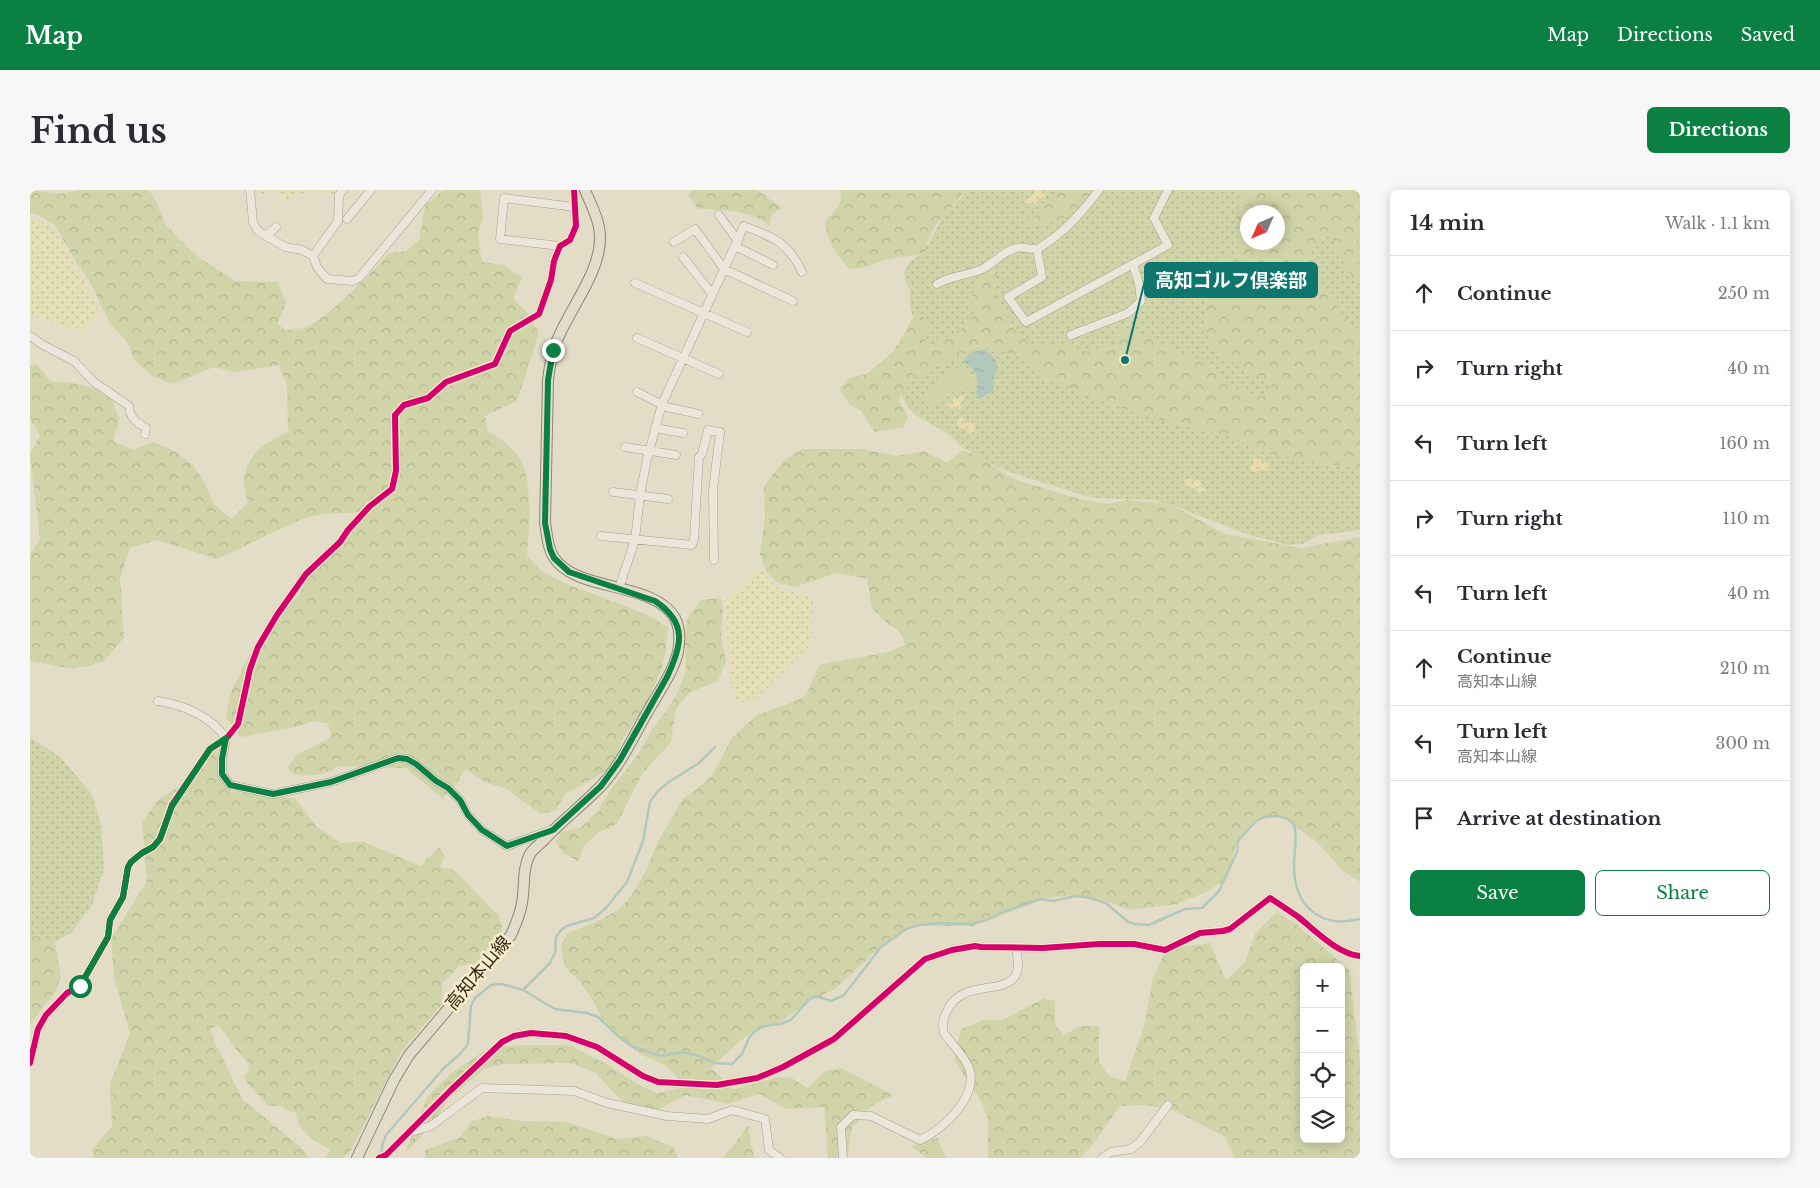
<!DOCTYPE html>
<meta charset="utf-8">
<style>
:root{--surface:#fff;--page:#f7f7f7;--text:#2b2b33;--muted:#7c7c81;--line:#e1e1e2;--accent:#0b8043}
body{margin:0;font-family:"Libre Baskerville","Noto Sans JP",serif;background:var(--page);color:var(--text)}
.controls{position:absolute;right:15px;bottom:15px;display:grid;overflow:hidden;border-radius:8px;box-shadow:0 2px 12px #0003}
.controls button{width:45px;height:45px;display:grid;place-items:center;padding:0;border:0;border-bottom:1px solid var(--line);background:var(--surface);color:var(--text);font:25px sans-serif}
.compass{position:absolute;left:1210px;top:15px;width:45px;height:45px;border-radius:50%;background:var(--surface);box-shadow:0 2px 12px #0003;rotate:225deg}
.stop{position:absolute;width:15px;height:15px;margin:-11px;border:4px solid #0b8043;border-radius:50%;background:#fff}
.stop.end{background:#0b8043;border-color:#fff;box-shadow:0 1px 5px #0008}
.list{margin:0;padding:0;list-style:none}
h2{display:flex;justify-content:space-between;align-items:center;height:65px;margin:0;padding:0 20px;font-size:21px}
h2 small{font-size:16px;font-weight:400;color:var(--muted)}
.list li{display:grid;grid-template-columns:32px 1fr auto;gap:15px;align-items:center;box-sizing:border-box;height:75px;padding:0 20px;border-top:1px solid var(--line)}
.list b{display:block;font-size:19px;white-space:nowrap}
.list p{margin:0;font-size:16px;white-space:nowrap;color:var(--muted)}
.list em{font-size:16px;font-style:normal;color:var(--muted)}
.actions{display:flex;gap:10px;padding:15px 20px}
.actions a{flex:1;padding:11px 0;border:1px solid var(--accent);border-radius:8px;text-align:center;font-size:18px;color:var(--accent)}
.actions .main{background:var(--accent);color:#fff}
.icon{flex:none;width:28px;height:28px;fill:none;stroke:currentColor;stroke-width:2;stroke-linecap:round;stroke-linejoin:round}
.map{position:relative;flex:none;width:1330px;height:968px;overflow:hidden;border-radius:8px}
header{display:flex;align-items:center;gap:30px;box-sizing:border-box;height:70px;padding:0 25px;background:var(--accent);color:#fff}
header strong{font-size:24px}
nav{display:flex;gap:28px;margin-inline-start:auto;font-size:18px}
.intro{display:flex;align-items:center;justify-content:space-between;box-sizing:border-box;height:120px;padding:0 30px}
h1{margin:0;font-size:35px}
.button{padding:12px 22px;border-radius:8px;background:var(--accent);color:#fff;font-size:18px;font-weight:700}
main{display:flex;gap:30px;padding:0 30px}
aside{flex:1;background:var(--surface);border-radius:8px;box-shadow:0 2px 12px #0003}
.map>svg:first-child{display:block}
.farmland{fill:url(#farmland-dots)}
.grass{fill:url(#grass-dots);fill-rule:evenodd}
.forest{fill:url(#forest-crowns);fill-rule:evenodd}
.sand{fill:url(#sand-dots)}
.pitch{fill:#d0d4a8}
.water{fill:url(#water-ripples)}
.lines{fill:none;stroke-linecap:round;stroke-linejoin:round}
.stream{stroke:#b3c8bc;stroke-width:2.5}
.minor-casing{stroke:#a7a091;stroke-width:9}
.major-casing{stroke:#8c8678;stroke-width:12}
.minor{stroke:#ebe6d9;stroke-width:8}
.major{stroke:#e2ddca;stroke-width:10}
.cycleway-casing{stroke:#f6edca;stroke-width:9}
.cycleway{stroke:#d6006c;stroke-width:6}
.route{stroke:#0b8043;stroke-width:6}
.labels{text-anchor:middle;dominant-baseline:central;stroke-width:5;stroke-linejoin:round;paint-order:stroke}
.street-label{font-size:18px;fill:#34291a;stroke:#f6edca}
.leader{fill:none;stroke:#0f766e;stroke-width:2}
.callout-dot{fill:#0f766e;stroke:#f6edca;stroke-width:2}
.callout{fill:#0f766e;stroke:#0f766e;stroke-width:2}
.callout-label{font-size:19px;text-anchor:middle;font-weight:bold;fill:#fff}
</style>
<header>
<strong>Map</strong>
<nav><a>Map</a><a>Directions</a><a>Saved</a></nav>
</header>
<div class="intro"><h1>Find us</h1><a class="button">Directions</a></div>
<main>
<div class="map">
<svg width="1330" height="968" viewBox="0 0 1330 968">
<defs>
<pattern id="farmland-dots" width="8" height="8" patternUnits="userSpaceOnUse" patternTransform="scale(1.25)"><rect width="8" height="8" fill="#e4dfb6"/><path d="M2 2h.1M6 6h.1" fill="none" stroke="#c4bf9c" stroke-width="1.8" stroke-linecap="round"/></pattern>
<pattern id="grass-dots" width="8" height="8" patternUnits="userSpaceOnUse" patternTransform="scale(1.25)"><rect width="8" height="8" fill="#d0d4a8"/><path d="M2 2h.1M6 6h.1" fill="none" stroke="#b3b690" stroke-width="1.8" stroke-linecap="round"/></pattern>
<pattern id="forest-crowns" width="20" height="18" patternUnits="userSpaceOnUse" patternTransform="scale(1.25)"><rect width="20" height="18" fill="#d0d4a8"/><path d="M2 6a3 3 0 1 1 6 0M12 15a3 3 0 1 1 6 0" fill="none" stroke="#b3b690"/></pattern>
<pattern id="sand-dots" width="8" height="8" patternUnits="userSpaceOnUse" patternTransform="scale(1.25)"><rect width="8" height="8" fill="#e8dcac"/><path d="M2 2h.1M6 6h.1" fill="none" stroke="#c8bd93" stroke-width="1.8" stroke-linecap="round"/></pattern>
<pattern id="water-ripples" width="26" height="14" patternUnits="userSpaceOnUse" patternTransform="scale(1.25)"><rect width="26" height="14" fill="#b3c8bc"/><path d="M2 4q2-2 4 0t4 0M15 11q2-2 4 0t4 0" fill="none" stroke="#9baca1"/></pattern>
</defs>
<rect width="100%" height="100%" fill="#e3ddc7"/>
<!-- farmland -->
<path class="farmland" d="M 229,0 L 310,0 L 305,5 L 280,0 L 251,13 L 249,1 L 231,5 Z
M 0,29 L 19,34 L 33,53 L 66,114 L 69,124 L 52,142 L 0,125 Z
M 731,380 L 746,397 L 783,408 L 782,453 L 724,511 L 705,513 L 698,455 L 696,410 L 721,386 Z"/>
<!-- grass -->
<path class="grass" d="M 935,0 L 1330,0 L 1330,340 L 1289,345 L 1273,354 L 1258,355 L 1216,344 L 1145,316 L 1123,310 L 1063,308 L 988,285 L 967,277 L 952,267 L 933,258 L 920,245 L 887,226 L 877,216 L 858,178 L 862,163 L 883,129 L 880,114 L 880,100 L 876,93 L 874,82 L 881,71 L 893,63 L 915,23 L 932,7 ZM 1218,22 L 1248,22 L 1248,52 L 1218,52 Z
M 0,547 L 30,567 L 62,604 L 71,635 L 74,679 L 62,715 L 41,743 L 25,752 L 0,744 Z"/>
<!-- forest -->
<path class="forest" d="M 0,0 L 31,4 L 51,0 L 119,0 L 127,13 L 135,34 L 167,66 L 205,91 L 248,92 L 256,113 L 247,133 L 255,140 C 261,139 268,139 274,138 C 294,132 345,80 359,63 L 377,61 L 389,50 L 395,16 L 413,0 L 450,0 L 453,26 L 448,45 L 452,72 L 474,75 L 492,88 L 483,108 L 498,124 L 509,143 L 487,211 L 455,226 L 458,241 C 469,248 480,255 488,266 C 504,286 499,341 497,366 L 513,382 L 532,392 L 618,425 L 638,437 L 636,460 L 631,481 L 613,520 L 592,550 L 585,571 L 579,579 L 556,593 L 536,603 L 525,621 L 511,624 L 475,598 L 454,592 L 436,579 L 425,596 L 412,608 L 376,578 L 308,576 C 296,586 280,586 265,585 L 257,578 L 268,564 L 301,547 L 298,533 L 285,531 L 265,537 L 211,547 L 196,527 L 200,504 L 220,464 L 232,444 L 269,405 L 280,384 L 332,322 L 293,324 L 272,329 L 187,369 L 127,350 L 100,358 L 90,388 L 94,448 L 73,472 L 43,479 L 0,471 L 0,365 L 10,349 L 0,265 L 10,245 L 0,229 L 0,176 L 7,174 L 20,191 L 43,193 L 64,198 L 83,210 L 89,231 L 83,251 L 103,260 L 123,252 L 145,261 L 163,275 L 175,294 L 184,314 L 202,329 L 218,312 C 216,305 213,296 214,289 C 217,263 237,252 258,242 L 257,196 L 249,175 L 206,182 L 184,177 L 143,194 L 122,186 L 105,171 L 97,151 L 80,134 L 61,94 L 46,72 L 25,35 L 6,24 L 0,24 Z
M 662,0 L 727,0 L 752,18 L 742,24 L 739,35 C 719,19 691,21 667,18 L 659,5 Z
M 809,0 L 935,0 C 926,15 912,25 903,40 C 899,47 897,55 895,63 C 882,67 872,66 859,69 C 845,72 836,79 820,79 C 805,64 799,54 795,32 L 810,14 L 811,3 Z
M 1028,0 L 1067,0 L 1039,26 L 1018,34 L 997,37 Z
M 1210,0 L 1330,0 L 1330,44 L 1328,46 L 1330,96 C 1317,85 1310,61 1301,46 L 1288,50 L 1279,64 L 1299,108 L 1312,122 L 1330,147 L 1330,278 L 1280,272 L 1241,264 L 1189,244 L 1152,236 L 1103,222 L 1049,203 L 1034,194 L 1017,189 L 986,165 L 954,157 L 942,160 L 925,169 L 905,177 L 886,188 L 875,199 L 869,211 L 878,227 L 874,237 L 845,242 L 831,221 L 820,215 L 809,199 L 818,189 L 838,183 L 869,157 L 881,130 L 892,124 L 899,138 L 894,158 C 909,154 921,143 936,137 L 943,124 L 941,112 L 946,91 L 957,80 L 969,79 C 956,108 981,133 999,154 L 1029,155 L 1039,154 L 1056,162 L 1084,155 L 1089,141 L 1101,138 L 1135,155 L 1160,166 L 1175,170 L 1187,179 L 1201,199 L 1216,203 L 1234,206 L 1242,197 C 1225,184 1203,175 1187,160 C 1167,140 1177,102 1181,77 L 1211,59 L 1213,43 L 1208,27 ZM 1218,22 L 1248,22 L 1248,52 L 1218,52 Z
M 772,259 L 834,259 L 865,266 L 895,261 L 917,273 L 932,260 L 955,268 L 972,282 L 987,290 L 1046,308 L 1077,314 L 1097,310 L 1140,314 L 1195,344 L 1272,358 L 1330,347 L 1330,692 L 1311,679 L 1287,652 L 1249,625 L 1223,632 L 1206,654 L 1197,689 L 1176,702 L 1147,714 L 1100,720 L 1077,711 L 1044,705 L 1017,708 L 943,736 L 884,736 L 853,754 L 805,799 L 782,810 L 747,834 L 724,841 L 709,852 L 681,878 L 704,899 L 749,887 L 762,888 L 777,898 L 796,881 L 811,878 L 863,905 L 841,916 L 822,937 L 817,968 L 798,968 L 794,917 L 756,919 L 730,904 L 698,914 L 655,905 L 629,919 L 617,920 L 592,911 L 566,883 L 540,873 L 473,874 L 455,878 L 418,910 L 401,936 L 375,963 L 397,907 L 420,884 L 459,858 L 492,855 L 539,855 L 576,874 L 609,895 L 627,903 L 656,897 L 637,876 L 612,865 L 595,852 L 572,828 L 563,811 L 551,793 L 535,777 L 531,755 L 538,743 L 570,730 L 590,719 L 603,703 L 618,677 L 626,655 L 653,609 L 670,596 L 683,584 L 702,548 L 727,525 L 766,511 L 777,504 L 789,475 L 858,462 L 875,455 L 872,444 L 857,433 L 842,418 L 837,389 L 807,383 L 765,397 L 747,392 L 735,380 L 730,363 L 735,329 L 734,297 L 753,271 Z
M 691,408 L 693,422 L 691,446 L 696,472 L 688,491 L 660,502 L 646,519 L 641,552 L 612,584 L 587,634 L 569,642 L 553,656 L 549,672 L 534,663 L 525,652 L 531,642 L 550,638 L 567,623 L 579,602 L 609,563 L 622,539 L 637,520 L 649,500 L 656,479 L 655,451 L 657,428 L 671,410 Z
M 187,557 L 188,582 L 202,602 L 265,608 L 285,635 L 311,653 L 334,652 L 390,676 L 409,657 L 415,666 L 410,678 L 422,678 L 470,727 L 472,739 L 446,773 L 429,776 L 412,794 L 413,813 L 371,862 L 321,960 L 314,968 L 296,968 L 300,960 C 286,952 266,940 266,922 L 255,920 L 251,916 L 238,916 C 230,905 220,900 214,887 L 219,879 L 218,872 C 206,862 199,848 189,836 L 181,838 L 185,854 L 191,864 L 212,909 L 274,960 L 279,968 L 64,968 L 62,960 L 82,936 L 80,894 L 100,844 L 84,787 L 81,749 L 117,691 L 112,633 L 127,611 L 160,589 Z
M 1247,722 L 1266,734 L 1319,780 L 1330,869 L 1330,968 L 1205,968 L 1195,947 L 1143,920 L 1115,915 L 1090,916 L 1063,954 L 1050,968 L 958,968 L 958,930 L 953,915 L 924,869 L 931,839 L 953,830 L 973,830 L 1014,808 L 1025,811 L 1025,834 L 1034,845 L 1050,836 L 1069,836 L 1069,872 L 1079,886 L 1095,891 L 1114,836 L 1123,788 L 1136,759 L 1180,753 L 1196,790 L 1215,772 L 1225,744 ZM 1274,777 L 1311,777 L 1311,949 L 1274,949 Z
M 0,744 L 25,752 L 31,786 L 26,801 L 0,834 Z
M 459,926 L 491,931 L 537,932 L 588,949 L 617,946 L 643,957 L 648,968 L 395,968 L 395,960 L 429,948 L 442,931 Z
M 718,936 L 724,968 L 691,968 L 695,966 Z
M 907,948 L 916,968 L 897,968 L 881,956 Z"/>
<!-- sand -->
<path class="sand" d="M 1004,0 L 1011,0 L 1016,6 L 1008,9 L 1006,14 L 996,13 L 994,11 L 1002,5 Z
M 932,205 L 934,209 L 929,213 L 931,217 L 930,220 L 924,217 L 919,219 L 917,218 L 916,214 L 922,213 L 923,208 L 928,208 Z
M 933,226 C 932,237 939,233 945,231 L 944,242 L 941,244 L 935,238 L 929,238 L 927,230 Z
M 1227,267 L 1233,272 L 1238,273 L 1240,279 L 1238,281 L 1231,279 L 1225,282 L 1221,281 L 1220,277 L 1223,273 L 1224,269 Z
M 1159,289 L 1163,291 L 1169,290 L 1171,293 L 1170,296 L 1174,298 L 1175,300 L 1169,303 L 1165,298 C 1160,298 1154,297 1154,290 Z"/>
<!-- pitch -->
<path class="pitch" d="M 929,178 C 939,179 946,186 943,195 C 937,200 931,198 925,201 C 914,206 911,224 895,209 L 895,203 L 899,197 L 923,180 Z"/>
<!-- water -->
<path class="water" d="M 953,160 C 961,162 969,173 968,181 L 965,182 L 963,201 L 950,209 L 946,204 L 948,186 L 934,171 C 937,163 944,161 953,160 Z"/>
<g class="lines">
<!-- stream -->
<path class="stream" d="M 493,800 L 520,773 L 525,763 L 526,747 L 531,740 L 537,736 L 564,728 L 575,719 L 597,692 L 613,651 L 620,612 L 628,601 L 639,592 L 669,573 L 685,557
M 352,966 L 352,956 L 356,945 L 414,878 L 430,864 L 438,854 L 441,816 L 445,808 L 461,795 L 472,794 L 493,800 L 525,819 L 557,823 L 568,827 L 589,847 L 603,857 L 631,866 L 653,862 L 669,866 L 684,873 L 702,874 L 712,864 L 719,848 L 725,841 L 734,836 L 750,834 L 761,830 L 779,809 L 786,806 L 801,811 L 814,805 L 851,757 L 876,739 L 889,735 L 910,733 L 941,734 L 957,730 L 973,722 L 1010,709 L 1023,711 L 1046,706 L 1060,708 L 1076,713 L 1098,732 L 1105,734 L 1119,735 L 1155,719 L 1172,718 L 1189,701 L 1207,662 L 1208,651 L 1226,631 L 1234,627 L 1248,626 L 1258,629 L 1264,634 C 1268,648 1264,661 1264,676 C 1264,717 1291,739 1330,729"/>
<!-- minor casing -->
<g class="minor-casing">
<path id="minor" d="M 220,0 L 223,32 L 228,41 L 255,57 L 272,60 L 283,66 L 287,77 L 297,89 L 323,91 L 329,88 L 402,0
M 689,25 L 708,51
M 317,29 L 341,0
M 236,46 L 246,37
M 644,52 L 665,39 L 694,79 L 763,111
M 530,56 L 470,49 L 474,8 L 544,17
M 705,56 L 743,75
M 1007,59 L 1012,87 L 978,107 L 996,132 L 1138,55 L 1124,28 L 1138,0
M 283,66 L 308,31 L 309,5 L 313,0
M 653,67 L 682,104
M 605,93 L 717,142
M 907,94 C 921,85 939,86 954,78 C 965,72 974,61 986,58 C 993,56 1002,61 1009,58 C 1034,43 1052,22 1069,0
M 1041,145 L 1098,123 L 1111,111 L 1109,94 L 1103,74
M 0,146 L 13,155 L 44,171 L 64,192 L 99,216 C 99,227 107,233 116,238 L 115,244
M 607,148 L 689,184
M 607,202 L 637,217 L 668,224
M 625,238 L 653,243
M 595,257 L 646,265
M 583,302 L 638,309
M 571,346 L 662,355 L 664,350 L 669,267 L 672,264 L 678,240 L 690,242 L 683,300 L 684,370
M 589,398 L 605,350 L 610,305 L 617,269 L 632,214 L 714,36 C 743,47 758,52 772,82
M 128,511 C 153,515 182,526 196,549 L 192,569 L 192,584 L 200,595 L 243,604 L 301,592 L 368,568 L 377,569 L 386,574 L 406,591 L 418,598 L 430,610 L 438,625 L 452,640 L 477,656 L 521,640
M 0,873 L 8,839 L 16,825 L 37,803 L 50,796 L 78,747 L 80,730 L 93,707 L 98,677 L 101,672 L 112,663 L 123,657 L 130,649 L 142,615 L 180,559 L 196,549 L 208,534 L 220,479 L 228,457 L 247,425 L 276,384 L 310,352 L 318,340 L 340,316 L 362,299 L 366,281 L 365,225 L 374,215 L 398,208 L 416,192 L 465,174 L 480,141 L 509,124 L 521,90 L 524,71 L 530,56 L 540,50 L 546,36 L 544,0
M 381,942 L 401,936 L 452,898 L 544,901 L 577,913 L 637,926 L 678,929 L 702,920 L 735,929 L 739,960 L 750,968
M 349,968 L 356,965 L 421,900 L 472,852 L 484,846 L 501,843 L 536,846 L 567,857 L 613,886 L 628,892 L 687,895 L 727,888 L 753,877 L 804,849 L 895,769 L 922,760 L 945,756 L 951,757 L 1013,758 L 1069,754 L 1104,754 L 1135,760 L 1170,743 L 1193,741 L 1200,739 L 1240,708 C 1249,714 1258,720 1267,726 C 1284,739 1307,764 1330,766
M 813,968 L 811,937 L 823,925 L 841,926 L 890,950 C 913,940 949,906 939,878 C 934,865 921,854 914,843 C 912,835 913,828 917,821 C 932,788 974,806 986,785 C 990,777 987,766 986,758
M 1072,968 L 1081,962 L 1101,959 L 1110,952 L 1138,915"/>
</g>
<!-- major casing -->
<g class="major-casing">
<path id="major" d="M 327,968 L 364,890 L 379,865 L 481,745 C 486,734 490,725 492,713 C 495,697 492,679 500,664 C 503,659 509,655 513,651 C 531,631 553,615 571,596 C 591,575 603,547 617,523 C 628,503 643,483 648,462 C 650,451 650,438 645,428 C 623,390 544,403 523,366 C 517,356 517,344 515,333 L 518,190 C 520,175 522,160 529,146 C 542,116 571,80 570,47 C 570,31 561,15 555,0"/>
</g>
<!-- minor -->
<use href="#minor" class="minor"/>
<!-- major -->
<use href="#major" class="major"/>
<!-- cycleway casing -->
<g class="cycleway-casing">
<path id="cycleway" d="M 0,873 L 8,839 L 16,825 L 37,803 L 50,796 L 78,747 L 80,730 L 93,707 L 98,677 L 101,672 L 112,663 L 123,657 L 130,649 L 142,615 L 180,559 L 196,549 L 208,534 L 220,479 L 228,457 L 247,425 L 276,384 L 310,352 L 318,340 L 340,316 L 362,299 L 366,281 L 365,225 L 374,215 L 398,208 L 416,192 L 465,174 L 480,141 L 509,124 L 521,90 L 524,71 L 530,56 L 540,50 L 546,36 L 544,0
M 349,968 L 356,965 L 421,900 L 472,852 L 484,846 L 501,843 L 536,846 L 567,857 L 613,886 L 628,892 L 687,895 L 727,888 L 753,877 L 804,849 L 895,769 L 922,760 L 945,756 L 951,757 L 1013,758 L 1069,754 L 1104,754 L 1135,760 L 1170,743 L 1193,741 L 1200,739 L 1240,708 C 1249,714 1258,720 1267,726 C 1284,739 1307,764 1330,766"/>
</g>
<!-- cycleway -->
<use href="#cycleway" class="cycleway"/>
</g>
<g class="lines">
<!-- route -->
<path class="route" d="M 50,796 L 78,747 L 80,730 L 93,707 L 98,677 L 101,672 L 112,663 L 123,657 L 130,649 L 142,616 L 180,559 L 196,548 L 192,569 L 192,584 L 200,595 L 243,604 L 301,592 L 368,568 L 377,569 L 386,574 L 406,591 L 418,598 L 430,610 L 438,625 L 452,640 L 477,656 L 523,640 L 571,596 L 590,570 L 637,487 C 652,455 658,433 625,411 L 539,382 L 524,368 L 520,359 L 515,333 L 518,190 L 523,160"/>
</g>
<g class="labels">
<!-- street labels -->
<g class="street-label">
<text transform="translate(448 783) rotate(-50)">高知本山線</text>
</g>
</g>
<!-- callouts -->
<path class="leader" d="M1095 170L1115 90"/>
<circle class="callout-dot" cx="1095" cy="170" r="5"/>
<rect class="callout" x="1115" y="73" width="172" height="34" rx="5"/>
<g class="callout-label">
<text x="1201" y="97">高知ゴルフ倶楽部</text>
</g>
</svg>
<div class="controls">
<button>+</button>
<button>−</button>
<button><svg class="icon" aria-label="locate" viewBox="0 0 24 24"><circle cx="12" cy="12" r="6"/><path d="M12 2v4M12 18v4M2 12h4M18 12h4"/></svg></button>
<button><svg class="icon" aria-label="layers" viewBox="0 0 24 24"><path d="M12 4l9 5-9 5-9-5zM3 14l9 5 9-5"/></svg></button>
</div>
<svg class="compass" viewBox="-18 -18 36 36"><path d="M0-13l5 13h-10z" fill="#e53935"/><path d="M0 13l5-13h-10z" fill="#7c7c81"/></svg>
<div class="stop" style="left:50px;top:796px"></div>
<div class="stop end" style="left:523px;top:160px"></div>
</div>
<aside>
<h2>14 min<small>Walk · 1.1 km</small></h2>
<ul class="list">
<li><svg class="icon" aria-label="ahead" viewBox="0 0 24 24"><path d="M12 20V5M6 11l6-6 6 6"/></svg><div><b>Continue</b></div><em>250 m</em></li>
<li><svg class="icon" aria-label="right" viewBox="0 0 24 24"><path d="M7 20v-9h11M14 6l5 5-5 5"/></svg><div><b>Turn right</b></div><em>40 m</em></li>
<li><svg class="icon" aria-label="left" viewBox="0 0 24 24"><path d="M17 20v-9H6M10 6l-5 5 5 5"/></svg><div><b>Turn left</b></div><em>160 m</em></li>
<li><svg class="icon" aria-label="right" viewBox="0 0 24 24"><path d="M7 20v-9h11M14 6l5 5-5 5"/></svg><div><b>Turn right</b></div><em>110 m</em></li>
<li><svg class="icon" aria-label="left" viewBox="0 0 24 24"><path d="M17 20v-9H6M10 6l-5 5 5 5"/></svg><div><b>Turn left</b></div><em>40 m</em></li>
<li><svg class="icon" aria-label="ahead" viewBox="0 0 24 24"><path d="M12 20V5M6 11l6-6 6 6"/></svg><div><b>Continue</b><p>高知本山線</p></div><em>210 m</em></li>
<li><svg class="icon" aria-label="left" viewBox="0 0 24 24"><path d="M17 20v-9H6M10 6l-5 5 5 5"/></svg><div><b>Turn left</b><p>高知本山線</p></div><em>300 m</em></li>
<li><svg class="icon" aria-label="arrive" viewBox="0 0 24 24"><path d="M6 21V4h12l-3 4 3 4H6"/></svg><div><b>Arrive at destination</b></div></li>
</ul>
<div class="actions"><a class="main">Save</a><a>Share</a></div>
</aside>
</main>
